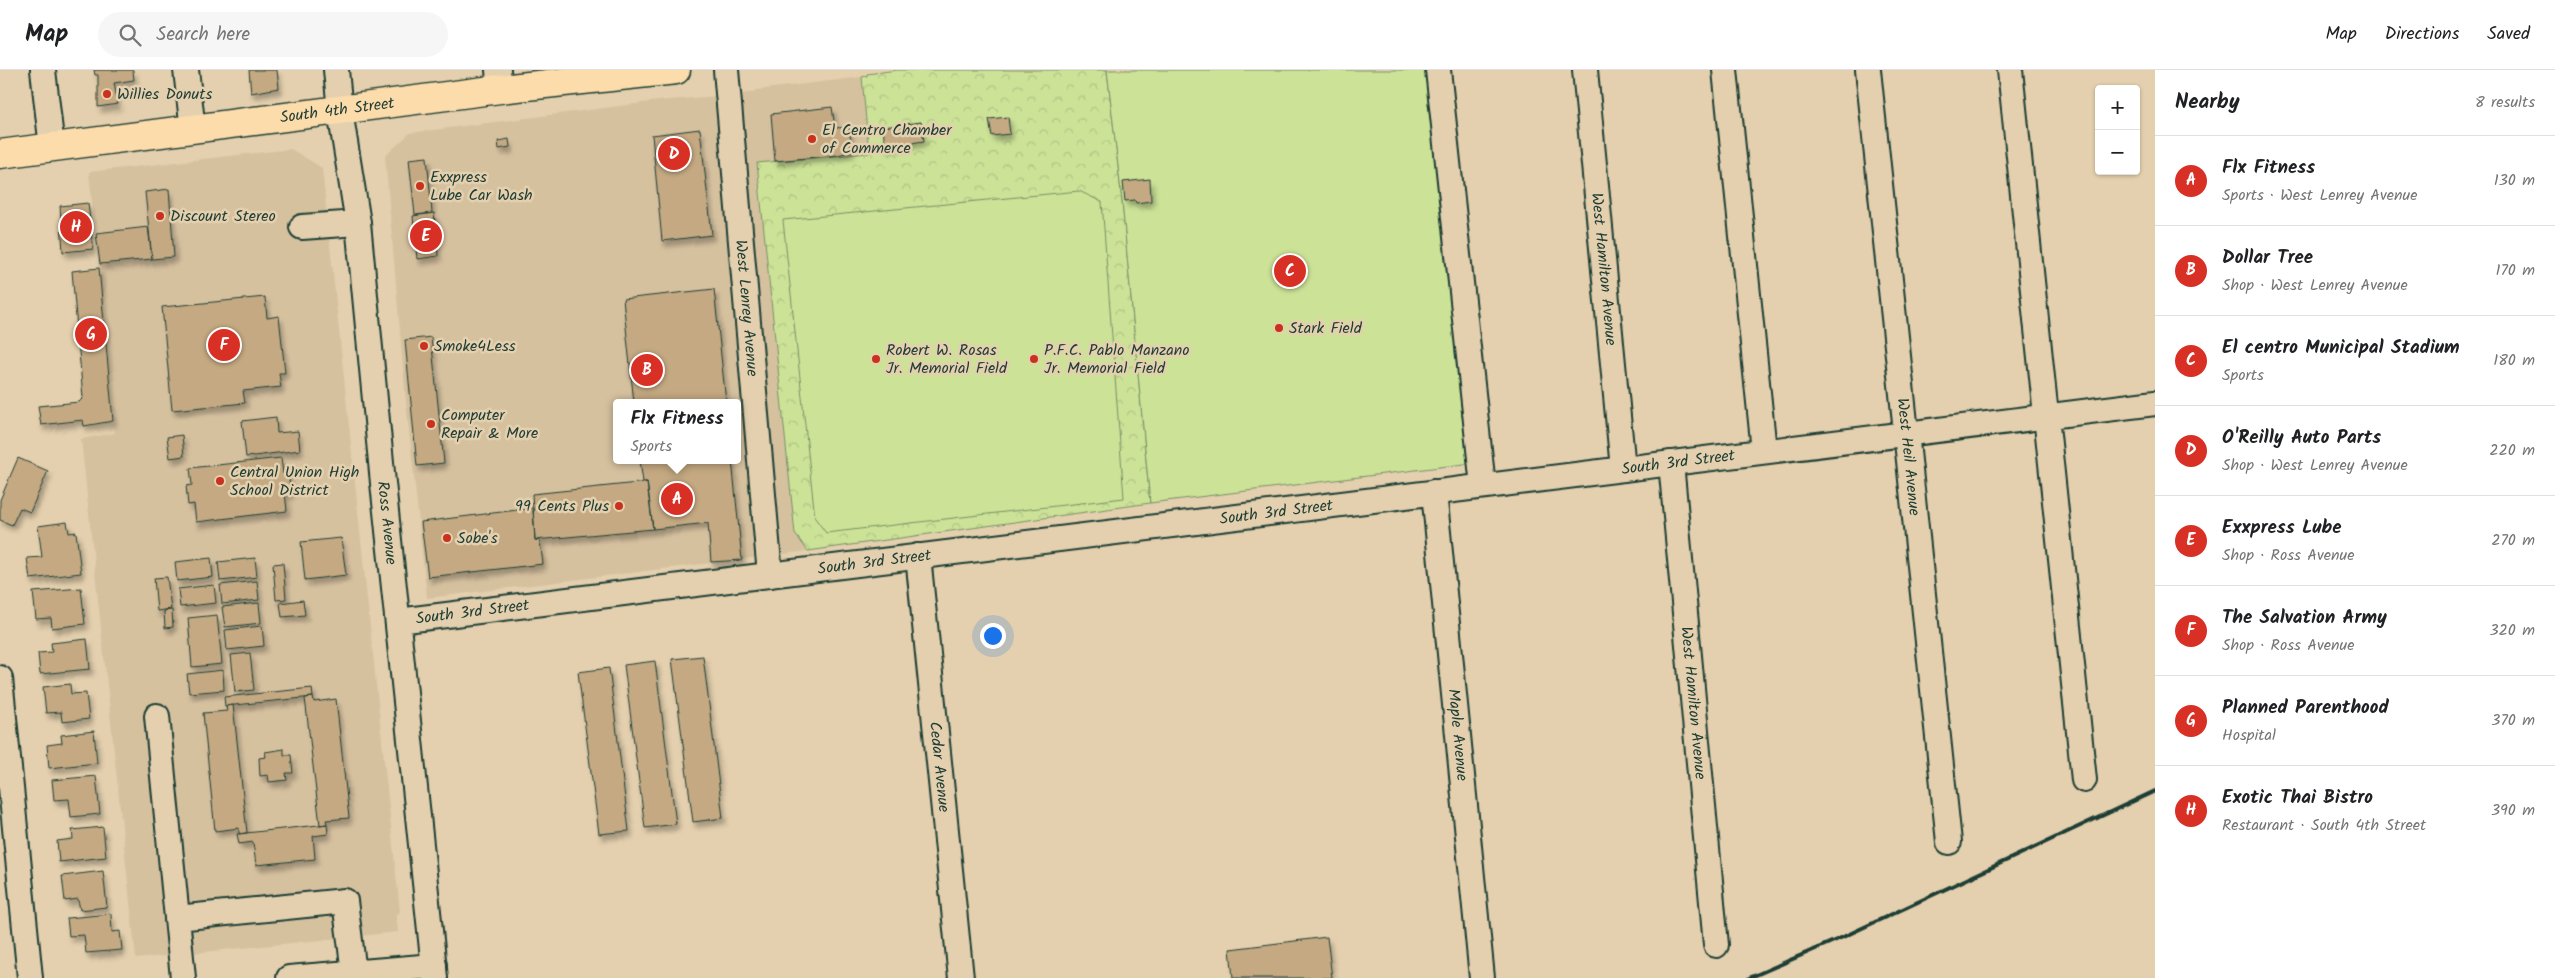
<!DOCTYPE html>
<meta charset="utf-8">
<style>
:root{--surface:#fff;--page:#f6f6f6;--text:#202124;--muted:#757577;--line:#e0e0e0;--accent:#d93025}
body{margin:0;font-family:Kalam,sans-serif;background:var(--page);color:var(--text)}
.controls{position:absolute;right:15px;top:15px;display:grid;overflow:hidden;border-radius:5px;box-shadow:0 1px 4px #0004}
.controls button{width:45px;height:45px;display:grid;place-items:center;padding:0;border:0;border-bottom:1px solid var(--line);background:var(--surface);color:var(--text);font:25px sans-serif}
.you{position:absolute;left:992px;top:565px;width:18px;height:18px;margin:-12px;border:4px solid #fff;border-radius:50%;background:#1a73e8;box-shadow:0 0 0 8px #1a73e833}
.badge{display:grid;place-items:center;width:32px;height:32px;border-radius:50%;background:var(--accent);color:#fff;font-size:16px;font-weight:700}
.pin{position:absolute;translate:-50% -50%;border:2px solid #fff;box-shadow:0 1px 5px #0006}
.popup{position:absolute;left:613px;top:329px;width:128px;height:65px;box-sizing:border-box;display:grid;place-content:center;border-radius:5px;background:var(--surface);filter:drop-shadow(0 1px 4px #0005);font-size:16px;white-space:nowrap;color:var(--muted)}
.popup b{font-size:19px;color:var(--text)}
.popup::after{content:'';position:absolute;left:50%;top:100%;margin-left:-10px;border:10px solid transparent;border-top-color:var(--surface)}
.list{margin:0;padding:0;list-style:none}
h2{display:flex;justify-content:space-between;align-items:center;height:65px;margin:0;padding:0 20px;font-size:21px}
h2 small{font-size:16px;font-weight:400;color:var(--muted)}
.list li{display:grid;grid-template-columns:32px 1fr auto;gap:15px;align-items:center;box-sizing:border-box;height:90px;padding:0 20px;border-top:1px solid var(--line)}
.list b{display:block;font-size:19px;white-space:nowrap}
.list p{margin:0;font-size:16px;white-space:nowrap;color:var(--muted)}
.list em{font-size:16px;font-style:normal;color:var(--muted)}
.icon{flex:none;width:28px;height:28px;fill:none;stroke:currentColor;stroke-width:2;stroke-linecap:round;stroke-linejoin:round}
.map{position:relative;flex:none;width:2155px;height:908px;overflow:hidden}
header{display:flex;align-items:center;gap:30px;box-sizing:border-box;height:70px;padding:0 25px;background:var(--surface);border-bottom:1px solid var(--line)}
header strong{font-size:24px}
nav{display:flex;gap:28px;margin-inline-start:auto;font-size:18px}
.search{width:350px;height:45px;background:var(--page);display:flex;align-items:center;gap:12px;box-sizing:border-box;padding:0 18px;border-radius:28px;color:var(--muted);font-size:19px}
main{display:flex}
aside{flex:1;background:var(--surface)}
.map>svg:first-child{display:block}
.built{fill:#d6c19f;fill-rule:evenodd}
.forest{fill:url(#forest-crowns);stroke:#769066}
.pitch{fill:#cce297;stroke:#769066}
.building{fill:#c4a982;stroke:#1f3d34;filter:url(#shadow)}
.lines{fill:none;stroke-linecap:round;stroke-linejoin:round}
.minor-casing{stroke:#1f3d34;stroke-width:28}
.major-casing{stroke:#1f3d34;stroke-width:31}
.minor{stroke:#e4d0ae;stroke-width:24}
.major{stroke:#fddcac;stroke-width:28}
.rail{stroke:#1f3d34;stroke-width:4}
.poi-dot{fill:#c8321e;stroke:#e4d0ae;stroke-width:2}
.labels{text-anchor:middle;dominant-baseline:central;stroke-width:5;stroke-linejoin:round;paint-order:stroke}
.poi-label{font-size:16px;fill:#1f3d34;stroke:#e4d0ae;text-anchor:start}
.street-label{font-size:16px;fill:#1f3d34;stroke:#e4d0ae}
</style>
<header>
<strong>Map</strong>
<div class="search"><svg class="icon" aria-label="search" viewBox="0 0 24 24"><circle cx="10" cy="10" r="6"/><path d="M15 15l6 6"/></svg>Search here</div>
<nav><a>Map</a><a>Directions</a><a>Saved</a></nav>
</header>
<main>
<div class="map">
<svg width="2155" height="908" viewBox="0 0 2155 908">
<defs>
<pattern id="forest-crowns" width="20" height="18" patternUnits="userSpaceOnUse" patternTransform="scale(1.25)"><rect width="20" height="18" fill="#cce297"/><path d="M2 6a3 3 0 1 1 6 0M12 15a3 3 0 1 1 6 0" fill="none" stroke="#afc383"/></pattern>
<filter id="shadow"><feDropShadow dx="3" dy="5.5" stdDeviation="2.5" flood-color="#0004"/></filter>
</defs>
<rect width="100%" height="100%" fill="#e4d0ae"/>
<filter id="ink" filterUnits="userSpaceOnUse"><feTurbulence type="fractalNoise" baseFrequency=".02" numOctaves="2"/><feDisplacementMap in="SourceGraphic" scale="10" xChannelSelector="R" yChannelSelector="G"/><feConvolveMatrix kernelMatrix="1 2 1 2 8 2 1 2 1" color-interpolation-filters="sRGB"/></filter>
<g filter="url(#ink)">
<!-- built -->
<path class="built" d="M 862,7 L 869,83 L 757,94 L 795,464 L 808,481 L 427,528 L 406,332 L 385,86 L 410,63 L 658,31 L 750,23 L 757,20 ZM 617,333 L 737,333 L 737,390 L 617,390 Z
M 291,79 L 322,98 L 400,842 L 396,845 L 398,862 L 136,889 L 81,369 L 115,363 L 89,102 Z"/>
<!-- forest -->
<path class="forest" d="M 897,0 L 1107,0 L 1122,131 L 1150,433 L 808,481 L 795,464 L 757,93 L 869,83 L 862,7 L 867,6 L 867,4 Z"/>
<!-- pitch -->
<path class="pitch" d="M 1107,0 L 1431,0 L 1472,393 L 1150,433 L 1122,131 Z
M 1079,121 L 1102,132 L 1124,428 L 826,463 L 815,448 L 783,150 Z"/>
<!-- building -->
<path class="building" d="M 94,0 L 133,0 L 134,10 L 114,13 L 118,34 L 98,37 L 98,5 L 95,5 Z
M 249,0 L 277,0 L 279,18 L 251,23 Z
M 832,37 L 835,58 L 849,57 L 852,81 L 838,85 L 775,91 L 771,44 Z
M 1008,47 L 1010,64 L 992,66 L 989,49 Z
M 921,52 L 924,71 L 885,77 L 883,57 Z
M 700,59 L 712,165 L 662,171 L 652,65 Z
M 509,69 L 510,77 L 499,79 L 498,71 Z
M 427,87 L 432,143 L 415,145 L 409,89 Z
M 1150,109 L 1151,131 L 1136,133 L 1135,130 L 1125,131 L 1123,112 Z
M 169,119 L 174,187 L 152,189 L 145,122 Z
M 88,133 L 93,179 L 63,182 L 60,136 Z
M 434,143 L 438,186 L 417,189 L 413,146 Z
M 148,157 L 152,189 L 100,194 L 96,163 Z
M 99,198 L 113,351 L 84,356 L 83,350 L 41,355 L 38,336 L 79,332 L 83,328 L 72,201 Z
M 714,219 L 726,333 L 634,333 L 623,229 Z
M 265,227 L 267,248 L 279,246 L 285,303 L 279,303 L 281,317 L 243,321 L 245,333 L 172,340 L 162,237 Z
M 431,267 L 444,393 L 417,396 L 405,270 Z
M 276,347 L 277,363 L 298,361 L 300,380 L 246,387 L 242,351 Z
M 182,365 L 184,386 L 170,388 L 167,367 Z
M 18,388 L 48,401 L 30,442 L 20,438 L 12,455 L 0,450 L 0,430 Z
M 281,388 L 283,404 L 288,403 L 291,423 L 285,423 L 287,441 L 196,452 L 194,434 L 188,435 L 186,416 L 192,415 L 190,398 Z
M 640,390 L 732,390 L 742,490 L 711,492 L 708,453 L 653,459 L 647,412 L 643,412 Z
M 647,412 L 653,459 L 535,470 L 532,424 Z
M 533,438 L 535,470 L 540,471 L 543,494 L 428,507 L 421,452 Z
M 67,452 L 69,463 L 76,462 L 81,503 L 30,509 L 27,488 L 42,487 L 38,456 Z
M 341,468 L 346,505 L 305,510 L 301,472 Z
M 211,488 L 213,507 L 177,511 L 175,492 Z
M 255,488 L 257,507 L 220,511 L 218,492 Z
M 283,493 L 286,529 L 276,530 L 273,494 Z
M 167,507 L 171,539 L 157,541 L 154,508 Z
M 257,511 L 259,530 L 222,534 L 220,515 Z
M 214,515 L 216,533 L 180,537 L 178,519 Z
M 81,518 L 85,554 L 52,558 L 51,548 L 36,549 L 33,522 Z
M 303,530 L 305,545 L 282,547 L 280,533 Z
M 259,533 L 261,553 L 225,557 L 222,537 Z
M 172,540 L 173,557 L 165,558 L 164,541 Z
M 217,545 L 222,594 L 192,597 L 188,548 Z
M 262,556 L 264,576 L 227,580 L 225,560 Z
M 87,569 L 90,599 L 40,604 L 38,583 L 52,582 L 51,573 Z
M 250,583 L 254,620 L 235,622 L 231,585 Z
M 703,586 L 723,748 L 693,752 L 672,589 Z
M 655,591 L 676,754 L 645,758 L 624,595 Z
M 609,598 L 629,761 L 599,764 L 578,602 Z
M 223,600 L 224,620 L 189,623 L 187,604 Z
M 70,614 L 71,624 L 86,623 L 89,649 L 62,652 L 61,642 L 46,643 L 43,617 Z
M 312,618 L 313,627 L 225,636 L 224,627 Z
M 313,627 L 314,632 L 336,629 L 349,748 L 326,750 L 327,754 L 320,755 L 305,628 Z
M 233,635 L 247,763 L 239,764 L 239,758 L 215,761 L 203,643 L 227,641 L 226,636 Z
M 94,661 L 97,693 L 49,698 L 47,675 L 62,673 L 61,665 Z
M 284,679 L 284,685 L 291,685 L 293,703 L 286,703 L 287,710 L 269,712 L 268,705 L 260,706 L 259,688 L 266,687 L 265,682 Z
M 96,706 L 100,744 L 71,747 L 69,729 L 54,730 L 52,710 Z
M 327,754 L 328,764 L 313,766 L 315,789 L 256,795 L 253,772 L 239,774 L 237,764 Z
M 103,757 L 106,787 L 59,792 L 57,771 L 73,769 L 72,760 Z
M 103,801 L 107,837 L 80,840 L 78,829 L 65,831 L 62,806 Z
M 111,844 L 112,862 L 120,861 L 122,880 L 86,883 L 84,865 L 69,866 L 67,848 Z
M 1327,867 L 1332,908 L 1233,908 L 1230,879 Z"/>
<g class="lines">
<!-- minor casing -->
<g class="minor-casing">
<g id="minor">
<path d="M 43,0 L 52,78"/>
<path d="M 186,0 L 193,60"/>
<path id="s1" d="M 336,0 L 340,41 L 358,153 L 383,413 L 435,908"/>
<path d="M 498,0 L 500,19"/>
<path id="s2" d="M 726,0 L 770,505"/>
<path d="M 1438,0 L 1483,416"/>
<path id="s3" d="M 1585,0 L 1623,399"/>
<path d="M 1725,0 L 1764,381"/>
<path id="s4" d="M 1868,0 L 1949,772"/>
<path d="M 2010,0 L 2084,710"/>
<path d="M 302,157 L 358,153"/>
<path id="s5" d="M 1671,393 L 1716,875"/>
<path id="s6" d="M 1434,422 L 1482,908"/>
<path id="s7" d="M 918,486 L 961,908"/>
<path id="s8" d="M 398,551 L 2155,333"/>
<path d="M 0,608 L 30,908"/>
<path d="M 157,646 L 177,848"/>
<path d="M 183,908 L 177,848 L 345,831 L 354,903"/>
<path d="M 289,908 L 434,896"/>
</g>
</g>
<!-- major casing -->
<g class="major-casing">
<g id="major">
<path id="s9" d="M 0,84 L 500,19 L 676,0"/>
</g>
</g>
<!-- minor -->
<use href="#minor" class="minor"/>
<!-- major -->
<use href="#major" class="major"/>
<!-- rail -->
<path class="rail" d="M 1749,908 L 1843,867 L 2155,721"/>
</g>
</g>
<!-- markers -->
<g class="poi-dot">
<circle cx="107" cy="24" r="5"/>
<circle cx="812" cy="69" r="5"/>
<circle cx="420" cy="116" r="5"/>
<circle cx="160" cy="146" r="5"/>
<circle cx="1279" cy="258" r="5"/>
<circle cx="424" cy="276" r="5"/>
<circle cx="876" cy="289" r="5"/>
<circle cx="1034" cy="289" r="5"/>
<circle cx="431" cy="354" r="5"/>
<circle cx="220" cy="411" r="5"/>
<circle cx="619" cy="436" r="5"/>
<circle cx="447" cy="468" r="5"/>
</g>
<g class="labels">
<!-- poi labels -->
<g class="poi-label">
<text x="117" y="24">Willies Donuts</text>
<text x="822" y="60">El Centro Chamber<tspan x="822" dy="18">of Commerce</tspan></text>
<text x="430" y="107">Exxpress<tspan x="430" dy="18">Lube Car Wash</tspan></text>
<text x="170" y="146">Discount Stereo</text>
<text x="1289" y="258">Stark Field</text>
<text x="434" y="276">Smoke4Less</text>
<text x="886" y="280">Robert W. Rosas<tspan x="886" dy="18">Jr. Memorial Field</tspan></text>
<text x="1044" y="280">P.F.C. Pablo Manzano<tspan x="1044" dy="18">Jr. Memorial Field</tspan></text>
<text x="441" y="345">Computer<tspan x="441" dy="18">Repair &amp; More</tspan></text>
<text x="230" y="402">Central Union High<tspan x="230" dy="18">School District</tspan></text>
<text x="609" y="436" text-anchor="end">99 Cents Plus</text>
<text x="457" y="468">Sobe's</text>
</g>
<!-- street labels -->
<g class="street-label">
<text stroke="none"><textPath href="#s9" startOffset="340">South 4th Street</textPath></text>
<text stroke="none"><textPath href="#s3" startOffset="200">West Hamilton Avenue</textPath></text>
<text stroke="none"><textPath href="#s2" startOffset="239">West Lenrey Avenue</textPath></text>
<text stroke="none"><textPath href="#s4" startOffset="389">West Heil Avenue</textPath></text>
<text stroke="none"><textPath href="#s8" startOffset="1290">South 3rd Street</textPath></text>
<text stroke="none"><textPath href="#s8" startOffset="885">South 3rd Street</textPath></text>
<text stroke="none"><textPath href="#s1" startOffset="456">Ross Avenue</textPath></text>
<text stroke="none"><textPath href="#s8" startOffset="480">South 3rd Street</textPath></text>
<text stroke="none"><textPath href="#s8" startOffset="75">South 3rd Street</textPath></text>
<text stroke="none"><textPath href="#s5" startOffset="241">West Hamilton Avenue</textPath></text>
<text stroke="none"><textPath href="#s6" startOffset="244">Maple Avenue</textPath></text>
<text stroke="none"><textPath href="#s7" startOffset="212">Cedar Avenue</textPath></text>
</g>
</g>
</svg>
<div class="controls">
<button>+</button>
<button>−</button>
</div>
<div class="you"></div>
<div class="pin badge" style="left:677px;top:429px">A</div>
<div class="popup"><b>Flx Fitness</b>Sports</div>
<div class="pin badge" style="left:647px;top:300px">B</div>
<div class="pin badge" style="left:1290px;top:201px">C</div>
<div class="pin badge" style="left:674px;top:84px">D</div>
<div class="pin badge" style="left:426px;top:166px">E</div>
<div class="pin badge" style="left:224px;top:275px">F</div>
<div class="pin badge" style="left:91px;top:264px">G</div>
<div class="pin badge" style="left:76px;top:157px">H</div>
</div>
<aside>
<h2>Nearby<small>8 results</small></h2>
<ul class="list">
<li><span class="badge">A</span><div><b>Flx Fitness</b><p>Sports · West Lenrey Avenue</p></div><em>130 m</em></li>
<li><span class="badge">B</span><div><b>Dollar Tree</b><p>Shop · West Lenrey Avenue</p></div><em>170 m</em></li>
<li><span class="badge">C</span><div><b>El centro Municipal Stadium</b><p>Sports</p></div><em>180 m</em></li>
<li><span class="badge">D</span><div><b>O'Reilly Auto Parts</b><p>Shop · West Lenrey Avenue</p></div><em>220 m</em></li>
<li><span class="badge">E</span><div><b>Exxpress Lube</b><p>Shop · Ross Avenue</p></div><em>270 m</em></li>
<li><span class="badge">F</span><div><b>The Salvation Army</b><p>Shop · Ross Avenue</p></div><em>320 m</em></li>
<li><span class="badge">G</span><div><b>Planned Parenthood</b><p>Hospital</p></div><em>370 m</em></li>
<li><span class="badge">H</span><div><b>Exotic Thai Bistro</b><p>Restaurant · South 4th Street</p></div><em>390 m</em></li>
</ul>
</aside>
</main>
